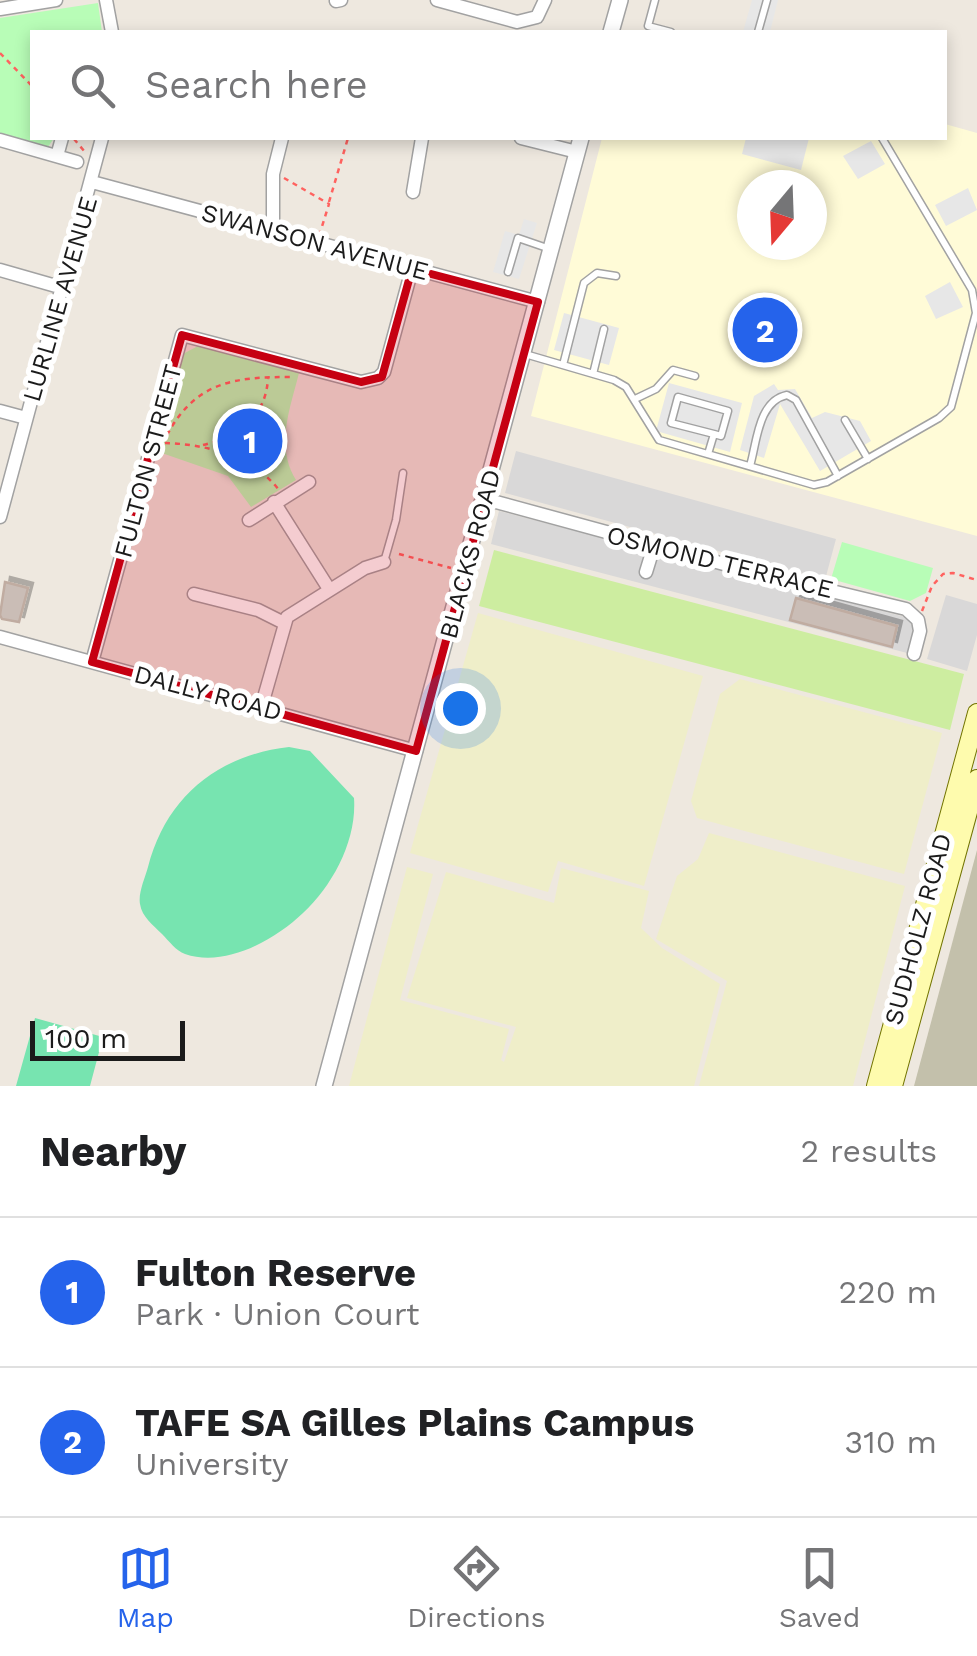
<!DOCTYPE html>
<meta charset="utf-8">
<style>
:root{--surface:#fff;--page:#f6f6f6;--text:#202124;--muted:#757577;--line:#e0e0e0;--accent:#2563eb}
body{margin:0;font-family:"Work Sans",sans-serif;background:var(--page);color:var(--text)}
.compass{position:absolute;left:737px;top:170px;width:90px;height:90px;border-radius:50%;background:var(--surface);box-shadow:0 5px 15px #0003;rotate:199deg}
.scale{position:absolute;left:30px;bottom:25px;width:155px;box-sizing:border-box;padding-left:10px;border:5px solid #1b1b1b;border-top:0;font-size:28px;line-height:35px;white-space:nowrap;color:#1b1b1b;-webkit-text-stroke:8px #fff;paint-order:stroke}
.you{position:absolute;left:460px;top:708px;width:35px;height:35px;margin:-25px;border:8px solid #fff;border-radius:50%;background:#1a73e8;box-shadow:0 0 0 15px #1a73e833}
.badge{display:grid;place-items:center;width:65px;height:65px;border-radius:50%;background:var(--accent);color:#fff;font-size:32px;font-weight:700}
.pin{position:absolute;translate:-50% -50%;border:5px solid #fff;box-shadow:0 2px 10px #0006}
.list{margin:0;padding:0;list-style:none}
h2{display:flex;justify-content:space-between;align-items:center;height:130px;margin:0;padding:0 40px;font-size:42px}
h2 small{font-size:32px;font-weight:400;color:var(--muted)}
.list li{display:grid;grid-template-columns:65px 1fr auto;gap:30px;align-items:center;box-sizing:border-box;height:150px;padding:0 40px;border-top:2px solid var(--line)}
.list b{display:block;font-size:38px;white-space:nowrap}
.list p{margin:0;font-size:32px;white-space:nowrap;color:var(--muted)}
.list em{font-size:32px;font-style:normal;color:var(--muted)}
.icon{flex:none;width:55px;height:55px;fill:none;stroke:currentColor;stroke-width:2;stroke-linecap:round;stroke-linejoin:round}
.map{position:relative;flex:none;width:977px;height:1086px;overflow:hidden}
.search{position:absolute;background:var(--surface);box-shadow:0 5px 15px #0003;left:30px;right:30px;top:30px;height:110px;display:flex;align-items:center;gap:25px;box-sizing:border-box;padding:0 35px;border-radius:0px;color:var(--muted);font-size:38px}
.sheet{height:430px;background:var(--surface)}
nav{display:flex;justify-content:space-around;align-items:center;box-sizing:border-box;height:140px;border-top:2px solid var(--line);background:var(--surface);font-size:28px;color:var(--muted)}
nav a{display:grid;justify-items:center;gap:5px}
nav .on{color:var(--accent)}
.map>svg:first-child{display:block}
.residential{fill:#d9d8d8}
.education{fill:#fffbd7;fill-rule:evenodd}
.construction{fill:#c3c0ab}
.farmland{fill:#efeec9}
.grass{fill:#cdeda0}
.park{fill:#b8fdb7}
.pitch{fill:#77e4b0}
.parking{fill:#e7e7e7}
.building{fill:#cabdb6;stroke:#c0aca1;stroke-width:2.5;filter:url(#shadow)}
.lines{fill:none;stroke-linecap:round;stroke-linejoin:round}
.service-casing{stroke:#a2a2a2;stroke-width:9}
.minor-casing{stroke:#a2a2a2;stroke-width:15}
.tertiary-casing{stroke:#a2a2a2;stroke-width:18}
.secondary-casing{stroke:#727400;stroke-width:20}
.path{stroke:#ff625f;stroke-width:2.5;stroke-dasharray:5 5;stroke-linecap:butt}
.service{stroke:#fff;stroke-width:6}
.minor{stroke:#fff;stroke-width:12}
.tertiary{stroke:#fff;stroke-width:15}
.secondary{stroke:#fefbad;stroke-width:18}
.marked{fill:#c60012;fill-opacity:0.2;stroke:#c60012;stroke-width:8;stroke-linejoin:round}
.labels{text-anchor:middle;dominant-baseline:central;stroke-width:10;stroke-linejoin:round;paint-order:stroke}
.street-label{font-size:25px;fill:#1b1b1b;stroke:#fff}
</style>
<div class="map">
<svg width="977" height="1086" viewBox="0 0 977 1086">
<defs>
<filter id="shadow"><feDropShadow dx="5" dy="-5" stdDeviation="0" flood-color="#0004"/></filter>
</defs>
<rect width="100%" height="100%" fill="#eee8df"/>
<!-- residential -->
<path class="residential" d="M 516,451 L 836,539 L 825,580 L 505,493 Z
M 499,511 L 909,618 L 913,629 L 907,653 L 491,544 Z
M 946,595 L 977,604 L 977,635 L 967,671 L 927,659 Z"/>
<!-- education -->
<path class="education" d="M 945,124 L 977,133 L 977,536 L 531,416 L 602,138 L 944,138 ZM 752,185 L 812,185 L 812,245 L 752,245 Z"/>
<!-- construction -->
<path class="construction" d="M 977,850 L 977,1086 L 914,1086 Z"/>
<!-- farmland -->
<path class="farmland" d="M 478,613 L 703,676 L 644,886 L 558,861 L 548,892 L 410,853 Z
M 740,679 L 942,733 L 904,874 L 697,818 L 691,801 L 720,694 Z
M 709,833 L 905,886 L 853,1086 L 699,1086 L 727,981 L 656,939 L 677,876 L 698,859 Z
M 407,867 L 433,874 L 400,1000 L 509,1029 L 501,1060 L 504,1062 L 516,1027 L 407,998 L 446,872 L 554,903 L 561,868 L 649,891 L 641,928 L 662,948 L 720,984 L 694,1086 L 349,1086 Z"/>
<!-- grass -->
<path class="grass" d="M 494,550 L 964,674 L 950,730 L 479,606 Z"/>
<!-- park -->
<path class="park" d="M 98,3 L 102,32 L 32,32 L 32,138 L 54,138 L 44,153 L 0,140 L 0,18 Z
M 198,346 L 299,373 C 290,409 275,446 296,480 L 251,507 L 228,476 L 156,451 L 181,355 Z
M 842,542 L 933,568 L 926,593 L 910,601 L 831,579 Z"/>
<!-- pitch -->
<path class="pitch" d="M 289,747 L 310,751 L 354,798 C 357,840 333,885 303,913 C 275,940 225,968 185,954 C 176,951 169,941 162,934 C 153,925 142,917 140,904 C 138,893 145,878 148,867 C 166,797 218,755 289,747 Z
M 35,1018 L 103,1037 L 90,1086 L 16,1086 Z"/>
<!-- parking -->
<path class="parking" d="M 752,0 L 778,0 L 770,32 L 743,32 Z
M 746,138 L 809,138 L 801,170 L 742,154 Z
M 871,141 L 885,164 L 858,179 L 843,156 Z
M 968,188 L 977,210 L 946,226 L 935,205 Z
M 524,219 L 537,223 L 519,279 L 493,272 L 505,231 L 519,235 Z
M 950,282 L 963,307 L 936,319 L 925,296 Z
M 564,313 L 619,328 L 609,365 L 554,350 Z
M 669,383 L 742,403 L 730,452 L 656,431 Z
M 774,384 L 778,390 L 795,389 L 812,418 L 825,412 L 860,421 L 871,441 L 820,471 L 780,404 L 764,458 L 740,450 L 754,396 Z"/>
<!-- building -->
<path class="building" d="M 5,582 L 28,588 L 19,622 L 2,619 L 0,615 Z
M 796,598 L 897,626 L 892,647 L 790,620 Z"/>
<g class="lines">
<!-- service casing -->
<g class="service-casing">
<path id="service" d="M 655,0 L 648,26 L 671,32
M 758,32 L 767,0
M 508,272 L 518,238 L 550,249
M 525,354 L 614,380 L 626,387 L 659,440 L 814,485 L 827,482 L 939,418 L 951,407 L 976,313 L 972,290 L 882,138
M 563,365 L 584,283 L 597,273 L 616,276
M 593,374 L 604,329
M 635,399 L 656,389 L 673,370 L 695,376
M 845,420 L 868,459
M 708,454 L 714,434 L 721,436 L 728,411 L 678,397 L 671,423 L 714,434
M 750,466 C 757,442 758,401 787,395 L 796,400 L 838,476
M 384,562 L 396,520 L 403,473"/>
</g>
<!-- minor casing -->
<g class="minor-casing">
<path id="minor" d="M 106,0 L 112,32
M 437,0 L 517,22 L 537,17 L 545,0
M 336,1 L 341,0
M 0,9 L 56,0
M 521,138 L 577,152
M 0,140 L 77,162
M 57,156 L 62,138
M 92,182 L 538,302
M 413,192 L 422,138
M 273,231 L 273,174 L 282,138
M 0,270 L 63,288
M 0,411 L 26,418
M 485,499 L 757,573 L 906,609 L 918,620 L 920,631 L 914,654
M 274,502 L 329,589
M 0,517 L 102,138
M 249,520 L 309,482
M 646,572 L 654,546
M 194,594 L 258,610 L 284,623
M 0,637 L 416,751
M 92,662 L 182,335 L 361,382 L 378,378 L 384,372 L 412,269
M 261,708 L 287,617 L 365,568 L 384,562"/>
</g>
<!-- tertiary casing -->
<g class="tertiary-casing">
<path id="tertiary" d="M 611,32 L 620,0
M 324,1086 L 581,138"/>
</g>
<!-- secondary casing -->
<g class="secondary-casing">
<path id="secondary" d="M 876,1086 L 977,713
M 893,1086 L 977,779"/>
</g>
<!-- path -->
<path class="path" d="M 0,53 L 32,86
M 74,139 L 85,152
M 284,178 L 329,204 L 320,233
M 329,202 L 348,138
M 167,435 C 196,381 235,377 291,377
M 165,443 C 205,444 253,456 279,490
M 203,445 C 239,436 266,417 268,378
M 399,554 L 451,568
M 922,611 L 932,586 L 943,574 L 953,573 L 977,580"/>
<!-- service -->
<use href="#service" class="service"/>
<!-- minor -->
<use href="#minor" class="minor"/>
<!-- tertiary -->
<use href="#tertiary" class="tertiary"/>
<!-- secondary -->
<use href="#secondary" class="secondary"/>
</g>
<!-- marked area -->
<path class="marked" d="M 412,269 L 538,302 L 416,751 L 92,662 L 182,335 L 361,382 L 382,377 Z"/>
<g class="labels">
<!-- street labels -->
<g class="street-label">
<text transform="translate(315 242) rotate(15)">SWANSON AVENUE</text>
<text transform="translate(60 299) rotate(-74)">LURLINE AVENUE</text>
<text transform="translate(148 461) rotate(-75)">FULTON STREET</text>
<text transform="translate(470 554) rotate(-75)">BLACKS ROAD</text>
<text transform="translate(720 562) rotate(14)">OSMOND TERRACE</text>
<text transform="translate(208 693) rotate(15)">DALLY ROAD</text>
<text transform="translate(918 929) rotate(-75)">SUDHOLZ ROAD</text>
</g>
</g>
</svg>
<svg class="compass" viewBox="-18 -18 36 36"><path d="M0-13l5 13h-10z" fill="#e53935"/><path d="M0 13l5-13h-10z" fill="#757577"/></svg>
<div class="scale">100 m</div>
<div class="you"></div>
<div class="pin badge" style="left:250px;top:441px">1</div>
<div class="pin badge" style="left:765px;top:330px">2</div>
<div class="search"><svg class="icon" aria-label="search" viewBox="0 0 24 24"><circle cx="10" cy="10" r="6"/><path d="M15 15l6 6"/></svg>Search here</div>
</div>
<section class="sheet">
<h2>Nearby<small>2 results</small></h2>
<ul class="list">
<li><span class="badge">1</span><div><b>Fulton Reserve</b><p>Park · Union Court</p></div><em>220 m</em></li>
<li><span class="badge">2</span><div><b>TAFE SA Gilles Plains Campus</b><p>University</p></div><em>310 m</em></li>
</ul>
</section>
<nav>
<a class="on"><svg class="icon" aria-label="map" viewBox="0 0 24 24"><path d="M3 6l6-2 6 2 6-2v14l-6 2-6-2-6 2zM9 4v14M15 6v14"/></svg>Map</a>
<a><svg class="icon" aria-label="directions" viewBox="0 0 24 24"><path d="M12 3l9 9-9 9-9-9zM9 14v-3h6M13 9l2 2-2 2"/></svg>Directions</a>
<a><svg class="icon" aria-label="saved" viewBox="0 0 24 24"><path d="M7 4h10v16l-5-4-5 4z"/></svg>Saved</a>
</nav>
